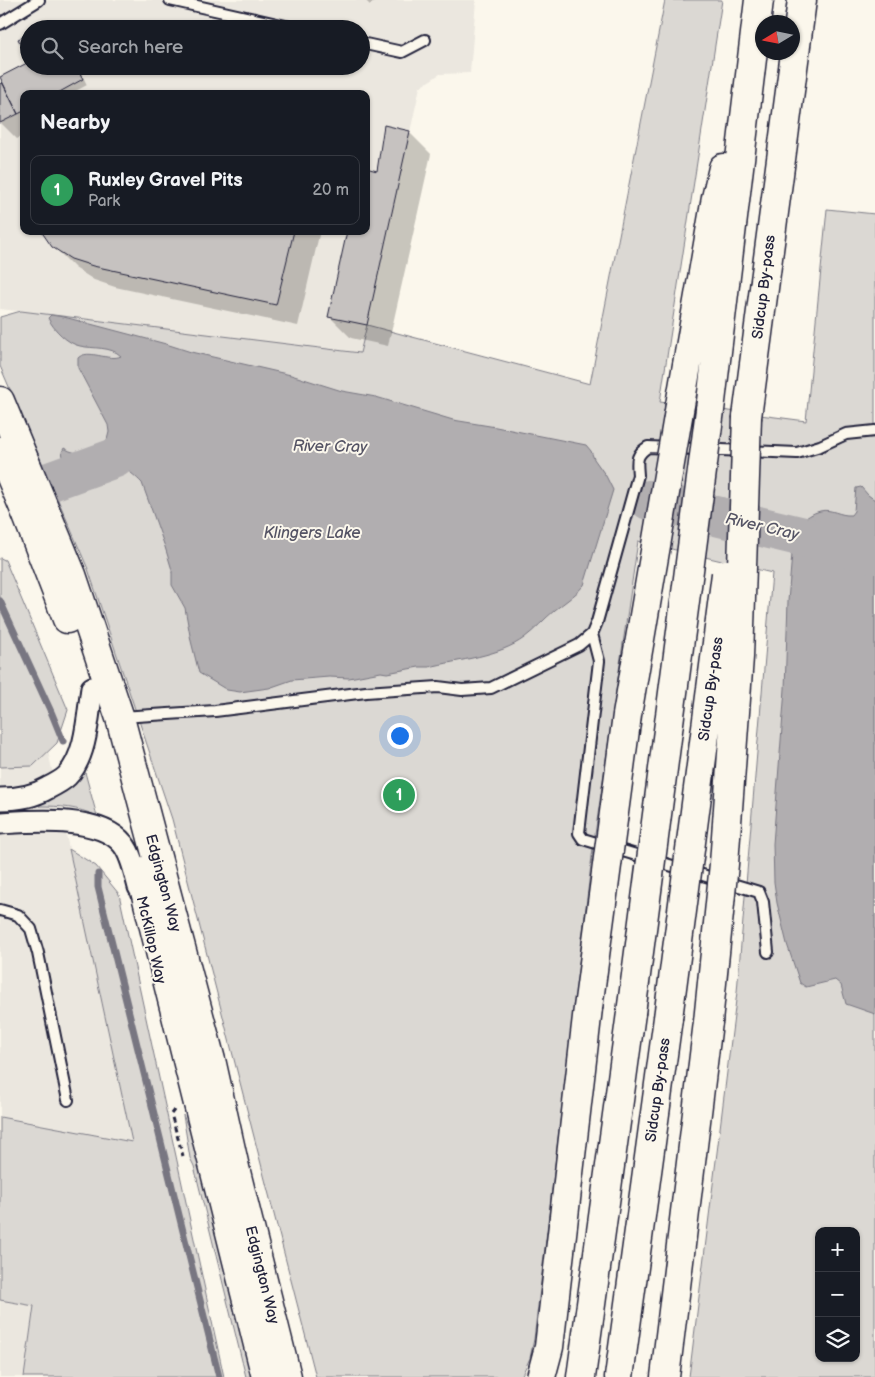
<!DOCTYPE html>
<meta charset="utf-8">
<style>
:root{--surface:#171b24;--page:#20242c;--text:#f1f3f6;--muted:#9ea1a6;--line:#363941;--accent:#7c3aed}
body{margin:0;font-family:"Balsamiq Sans",sans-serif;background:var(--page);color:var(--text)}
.controls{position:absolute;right:15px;bottom:15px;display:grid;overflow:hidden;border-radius:10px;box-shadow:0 1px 4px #0004}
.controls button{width:45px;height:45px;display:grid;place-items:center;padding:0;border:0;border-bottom:1px solid var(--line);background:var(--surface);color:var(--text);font:25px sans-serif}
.compass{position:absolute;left:755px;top:15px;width:45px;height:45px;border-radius:50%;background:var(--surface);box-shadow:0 1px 4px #0004;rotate:260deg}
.you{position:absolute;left:399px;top:735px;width:18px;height:18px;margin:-12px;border:4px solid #fff;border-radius:50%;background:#1a73e8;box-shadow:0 0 0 8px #1a73e833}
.badge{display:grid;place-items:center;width:32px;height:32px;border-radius:50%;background:var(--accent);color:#fff;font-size:16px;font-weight:700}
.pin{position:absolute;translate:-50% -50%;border:2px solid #fff;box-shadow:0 1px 5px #0006}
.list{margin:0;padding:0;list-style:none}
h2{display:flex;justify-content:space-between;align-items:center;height:65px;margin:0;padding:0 20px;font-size:21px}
h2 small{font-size:16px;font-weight:400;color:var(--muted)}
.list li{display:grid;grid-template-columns:32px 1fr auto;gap:15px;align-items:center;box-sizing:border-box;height:70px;margin:0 10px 10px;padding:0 10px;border:1px solid var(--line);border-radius:10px}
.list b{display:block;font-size:19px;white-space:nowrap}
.list p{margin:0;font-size:16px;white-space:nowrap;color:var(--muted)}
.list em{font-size:16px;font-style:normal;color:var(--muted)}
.icon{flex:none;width:28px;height:28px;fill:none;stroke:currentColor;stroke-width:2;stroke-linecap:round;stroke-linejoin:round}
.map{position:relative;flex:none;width:875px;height:1377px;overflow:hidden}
.search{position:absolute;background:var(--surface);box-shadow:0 1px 4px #0004;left:20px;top:20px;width:350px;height:55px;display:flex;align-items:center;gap:12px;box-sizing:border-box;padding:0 18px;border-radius:28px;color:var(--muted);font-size:19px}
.panel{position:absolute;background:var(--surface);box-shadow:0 1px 4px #0004;left:20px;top:90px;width:350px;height:145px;border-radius:10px}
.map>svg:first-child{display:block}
.built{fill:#ebe7df;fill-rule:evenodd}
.green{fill:#dbd8d3;stroke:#7e7d87;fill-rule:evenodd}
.water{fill:#b1aeb0;stroke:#787681}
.shadow{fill:#0003}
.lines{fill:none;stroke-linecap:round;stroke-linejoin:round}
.stream{stroke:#787681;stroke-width:7}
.river{stroke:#b1aeb0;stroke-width:40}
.building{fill:#c6c2c0;stroke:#22223b}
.lane-casing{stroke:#22223b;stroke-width:14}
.street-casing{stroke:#22223b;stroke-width:25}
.primary-casing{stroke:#22223b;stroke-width:31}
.highway-casing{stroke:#22223b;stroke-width:31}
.path{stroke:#22223b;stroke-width:3;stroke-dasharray:5 4;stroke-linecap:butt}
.lane{stroke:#fbf7ec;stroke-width:10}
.street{stroke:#fbf7ec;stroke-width:21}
.primary{stroke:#fbf7ec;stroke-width:28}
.highway{stroke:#fbf7ec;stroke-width:28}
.highway-bridge-casing{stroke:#22223b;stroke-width:31;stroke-linecap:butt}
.highway-bridge{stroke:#fbf7ec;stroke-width:28}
.labels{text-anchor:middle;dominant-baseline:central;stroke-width:4;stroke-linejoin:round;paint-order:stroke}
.street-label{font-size:15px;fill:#22223b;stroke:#fbf7ec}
.water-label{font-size:16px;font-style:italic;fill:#545364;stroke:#fbf7ec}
</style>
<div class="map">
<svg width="875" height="1377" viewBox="0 0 875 1377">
<rect width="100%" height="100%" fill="#fbf7ec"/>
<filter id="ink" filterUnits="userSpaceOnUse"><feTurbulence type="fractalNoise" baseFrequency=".02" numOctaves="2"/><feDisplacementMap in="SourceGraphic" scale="10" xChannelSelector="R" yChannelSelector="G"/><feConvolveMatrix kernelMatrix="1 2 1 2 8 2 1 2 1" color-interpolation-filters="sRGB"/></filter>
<g filter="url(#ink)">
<!-- built -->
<path class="built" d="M 0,0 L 476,0 L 470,73 L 440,74 L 420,87 L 361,353 L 0,309 ZM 29,29 L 361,29 L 361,66 L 29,66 ZM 24,94 L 366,94 L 366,231 L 24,231 Z
M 0,585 L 27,653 L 132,1142 L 0,1117 Z
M 0,1300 L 34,1305 L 24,1377 L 0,1377 Z"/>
<!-- green -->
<path class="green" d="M 665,0 L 722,0 L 660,402 L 806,421 L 827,209 L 875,214 L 875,1377 L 689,1377 L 737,992 L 772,573 L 638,541 L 593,848 L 534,1339 L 530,1358 L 521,1377 L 316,1377 L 172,819 L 88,569 L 0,366 L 0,317 L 21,311 L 360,353 L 367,325 L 590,384 ZM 819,1231 L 856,1231 L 856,1358 L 819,1358 Z
M 0,558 L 5,560 L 68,710 L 57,743 L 33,766 L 0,767 Z
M 83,765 L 97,816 C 77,807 61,806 39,806 L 61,792 Z
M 69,849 L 96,866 L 119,894 L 224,1377 L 24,1377 L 34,1306 L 0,1300 L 0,1117 L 132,1142 Z
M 183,1115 L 207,1173 L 258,1377 L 246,1377 L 194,1166 L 190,1158 Z"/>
<!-- water -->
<path class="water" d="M 51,315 L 64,317 L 166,344 L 191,352 L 291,375 L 342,391 L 376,397 L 453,420 L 496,427 L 586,445 L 591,451 L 594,459 L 606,476 L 613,490 L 584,585 C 576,595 565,602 555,610 C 544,619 535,630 524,638 C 500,656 458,660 429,667 L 419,667 L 387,673 L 381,672 L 349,678 L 329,677 L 292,680 L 269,688 L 240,692 L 227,690 L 199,673 L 191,641 L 185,608 L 172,585 L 172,570 L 165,547 L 142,483 C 130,471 120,462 103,469 C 97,472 90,475 86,481 C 84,484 83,488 80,491 L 77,486 L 66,484 L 58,466 L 63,456 L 62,452 L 64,448 C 78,457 93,453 106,444 L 109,432 L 108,425 L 78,368 L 78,358 C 88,348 109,362 121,356 C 111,346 93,349 80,346 C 68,344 53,329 48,318 Z
M 861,487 L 868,495 L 875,500 L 875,1014 L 846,1004 L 841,985 L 835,980 L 806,987 L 800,983 L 787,944 L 777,903 L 774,882 L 773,844 L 785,689 L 788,601 L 792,554 L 788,540 L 783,535 L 778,533 L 779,528 C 798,530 804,515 820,511 C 831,508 840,516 851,515 L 854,511 L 856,488 Z"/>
<!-- shadow -->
<path class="shadow" d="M 365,0 L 376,0 L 370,5 Z
M 29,66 L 78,66 L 87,85 L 70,94 L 24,94 L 24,135 L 17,139 L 0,122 L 0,85 Z
M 409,132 L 431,154 L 388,346 L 351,338 L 330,317 L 366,231 L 378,172 Z
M 42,231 L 320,231 L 298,326 L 115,287 L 94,280 L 75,268 L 53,246 Z"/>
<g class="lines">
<!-- stream -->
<path class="stream" d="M 0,601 L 52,714 L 63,741
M 98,874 L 98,887 L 219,1377"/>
<!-- river -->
<path class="river" d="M 49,482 L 115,458
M 649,500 L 875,554"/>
</g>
<!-- building -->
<path class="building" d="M 53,21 L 57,29 L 38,29 Z
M 29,34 L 29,60 L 18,39 Z
M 29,62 L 29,66 L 76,66 L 83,79 L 56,94 L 24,94 L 24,111 L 18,114 L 0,77 Z
M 2,82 L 18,114 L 0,123 L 0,84 Z
M 384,125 L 410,131 L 367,325 L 328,317 L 347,231 L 366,231 L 366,168 L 377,171 Z
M 41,231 L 294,231 L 276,305 L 93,266 L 71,259 L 52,247 Z"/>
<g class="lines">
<!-- lane casing -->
<g class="lane-casing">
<path id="lane" d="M 170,0 L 299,29
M 0,24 L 39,0
M 361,43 L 402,52 L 425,40
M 592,634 L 599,661 L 579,833 L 583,839 L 759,892 L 763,902 L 768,952
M 121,717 L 215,711 L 366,692 L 438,687 L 462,690 L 491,688 L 579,645 L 592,634 L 597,622 L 638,475 C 637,461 635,455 648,447 L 797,453 L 820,446 L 846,434 L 875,431
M 0,910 L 18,915 L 31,929 L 38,953 L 68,1100"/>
</g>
<!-- street casing -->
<g class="street-casing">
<path id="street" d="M 0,799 C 17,799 33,797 48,788 C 54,785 62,781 67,776 C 87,756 88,714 92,688
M 0,823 C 33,821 100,815 123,844 C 132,855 135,873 139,887"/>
</g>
<!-- primary casing -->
<g class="primary-casing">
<path id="primary" d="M 0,401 L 72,575 L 120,718 L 212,1064 L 236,1172 L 287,1377
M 0,451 L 26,513 L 67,619
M 140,871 L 266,1377"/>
</g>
<!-- highway casing -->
<g class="highway-casing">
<path id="highway" d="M 680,405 L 716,198 L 723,168
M 710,410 L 759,0
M 747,417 L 802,0
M 541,1377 L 549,1347 L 588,1008
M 581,1377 L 631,1013
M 619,1377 L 668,1018
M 665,1377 L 708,1022"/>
</g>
<!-- path -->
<path class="path" d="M 174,1110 L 171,1114 L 183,1156"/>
<!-- lane -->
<use href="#lane" class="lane"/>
<!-- street -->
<use href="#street" class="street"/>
<!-- primary -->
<use href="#primary" class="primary"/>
<!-- highway -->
<use href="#highway" class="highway"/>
<!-- highway-bridge casing -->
<g class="highway-bridge-casing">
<path id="highway-bridge" d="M 588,1008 L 627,715 L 680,405
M 631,1013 L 710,410
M 668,1018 L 726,574
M 708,1022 L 724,864 L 739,657 L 747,417"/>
</g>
<!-- highway-bridge -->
<use href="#highway-bridge" class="highway-bridge"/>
</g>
</g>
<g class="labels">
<!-- street labels -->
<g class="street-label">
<text transform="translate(764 287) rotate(-83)">Sidcup By-pass</text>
<text transform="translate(711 689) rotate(-82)">Sidcup By-pass</text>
<text transform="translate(163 883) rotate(75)">Edgington Way</text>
<text transform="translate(151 940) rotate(77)">McKillop Way</text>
<text transform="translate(658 1090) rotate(-82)">Sidcup By-pass</text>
<text transform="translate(262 1275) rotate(76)">Edgington Way</text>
</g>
<!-- water labels -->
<g class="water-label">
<text transform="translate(330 447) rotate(1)">River Cray</text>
<text transform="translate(762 527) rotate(13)">River Cray</text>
<text x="312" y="533">Klingers Lake</text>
</g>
</g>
</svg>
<div class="controls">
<button>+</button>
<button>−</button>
<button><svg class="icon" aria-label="layers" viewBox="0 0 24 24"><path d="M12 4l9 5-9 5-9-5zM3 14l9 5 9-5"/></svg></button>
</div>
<svg class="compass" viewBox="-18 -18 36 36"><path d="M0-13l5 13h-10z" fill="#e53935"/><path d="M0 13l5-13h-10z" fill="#9ea1a6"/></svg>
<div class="you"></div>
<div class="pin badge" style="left:399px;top:795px;background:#2e9e5b">1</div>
<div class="search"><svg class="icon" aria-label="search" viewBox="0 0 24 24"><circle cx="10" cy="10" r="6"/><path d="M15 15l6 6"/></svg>Search here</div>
<section class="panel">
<h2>Nearby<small></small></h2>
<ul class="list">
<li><span class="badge" style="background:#2e9e5b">1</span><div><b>Ruxley Gravel Pits</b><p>Park</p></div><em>20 m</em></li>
</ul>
</section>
</div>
